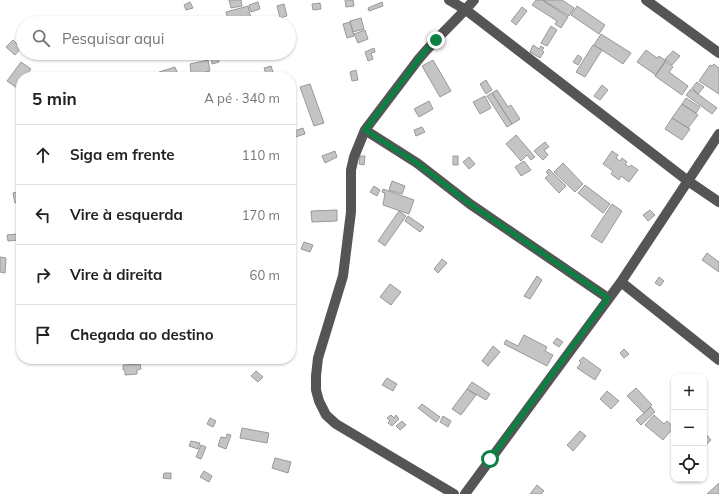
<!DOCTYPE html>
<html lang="pt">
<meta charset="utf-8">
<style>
:root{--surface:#fff;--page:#f2f2f2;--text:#222;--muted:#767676;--line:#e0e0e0}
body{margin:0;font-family:Mulish,sans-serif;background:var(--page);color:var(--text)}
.controls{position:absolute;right:12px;bottom:12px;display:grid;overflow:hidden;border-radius:8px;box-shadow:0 1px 3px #0004}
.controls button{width:36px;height:36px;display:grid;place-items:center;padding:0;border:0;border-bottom:1px solid var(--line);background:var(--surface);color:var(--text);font:20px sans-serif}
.stop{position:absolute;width:12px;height:12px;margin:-9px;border:3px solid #0b8043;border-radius:50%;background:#fff}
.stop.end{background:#0b8043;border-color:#fff;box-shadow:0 1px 4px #0008}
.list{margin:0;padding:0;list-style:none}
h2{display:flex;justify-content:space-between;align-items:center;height:52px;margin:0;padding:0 16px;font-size:17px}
h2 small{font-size:13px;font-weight:400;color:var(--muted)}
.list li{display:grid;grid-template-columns:26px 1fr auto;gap:12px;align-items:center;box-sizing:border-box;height:60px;padding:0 16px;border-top:1px solid var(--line)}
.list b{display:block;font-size:15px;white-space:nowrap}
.list em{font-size:13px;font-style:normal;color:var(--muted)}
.icon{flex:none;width:22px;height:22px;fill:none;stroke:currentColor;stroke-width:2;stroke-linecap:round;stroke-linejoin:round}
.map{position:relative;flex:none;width:719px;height:494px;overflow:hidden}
.search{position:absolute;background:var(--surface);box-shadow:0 1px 3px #0004;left:16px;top:16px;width:280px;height:44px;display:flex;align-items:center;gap:10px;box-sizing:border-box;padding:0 14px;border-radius:22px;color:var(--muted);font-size:15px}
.panel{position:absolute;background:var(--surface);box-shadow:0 1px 3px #0004;left:16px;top:72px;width:280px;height:292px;border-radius:16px}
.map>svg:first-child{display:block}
.building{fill:#c4c4c4;stroke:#999}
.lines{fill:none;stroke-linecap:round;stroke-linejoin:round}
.minor{stroke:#555;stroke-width:10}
.route{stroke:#0b8043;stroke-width:5}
</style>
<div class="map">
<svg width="719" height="494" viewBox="0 0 719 494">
<rect width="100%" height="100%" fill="#fff"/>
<!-- building -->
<path class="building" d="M 229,0 L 241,0 L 242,6 L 231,8 Z
M 345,0 L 353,0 L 354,6 L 346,7 Z
M 536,0 L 542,0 L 568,17 L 561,28 L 555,24 L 557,21 L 532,5 Z
M 543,0 L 562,0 L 574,8 L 569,16 Z
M 190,2 L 193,8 L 186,10 L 184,5 Z
M 258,2 L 260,9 L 251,12 L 249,5 Z
M 382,2 L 383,6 L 369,11 L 368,8 Z
M 320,3 L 321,9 L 313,10 L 312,4 Z
M 284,4 L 287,16 L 280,18 L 277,6 Z
M 248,6 L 252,23 L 229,23 L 226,12 Z
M 577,6 L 605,25 L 599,34 L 571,15 Z
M 522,7 L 527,11 L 516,25 L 511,21 Z
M 361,18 L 364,29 L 353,32 L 350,21 Z
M 350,22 L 354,36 L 347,38 L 343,24 Z
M 551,26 L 557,30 L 547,46 L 541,43 Z
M 365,30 L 368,39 L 358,43 L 354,34 Z
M 601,34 L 631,53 L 623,64 L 594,45 Z
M 13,40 L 21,48 L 15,55 L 6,47 Z
M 533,45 L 539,49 L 541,46 L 544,48 L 542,50 L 544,52 L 540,58 L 530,52 Z
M 593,45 L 602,50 L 585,77 L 576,72 Z
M 374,48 L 375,52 L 371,53 L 373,59 L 368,61 L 365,52 Z
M 646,50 L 657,58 L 659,56 L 666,61 L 656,75 L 637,62 Z
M 673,51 L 680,56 L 672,65 L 665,59 Z
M 578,55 L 582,58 L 578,65 L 573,62 Z
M 218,56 L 219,62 L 212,64 L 211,58 Z
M 208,60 L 210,71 L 197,74 L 196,72 L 191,73 L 190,64 Z
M 433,60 L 451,91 L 440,97 L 422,66 Z
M 665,61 L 673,67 L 669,72 L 688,86 L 682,95 L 655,76 Z
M 21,62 L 31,69 L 25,77 L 21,77 L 21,83 L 17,88 L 7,81 Z
M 714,64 L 719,68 L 719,94 L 699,81 L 710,65 L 712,66 Z
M 271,66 L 273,72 L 266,74 L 264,68 Z
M 175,67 L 177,72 L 160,77 L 159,72 Z
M 356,70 L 358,80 L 352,81 L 350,72 Z
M 486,80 L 492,90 L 486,94 L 480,84 Z
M 697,82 L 704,87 L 698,94 L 692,88 Z
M 310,84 L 324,123 L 314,126 L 300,87 Z
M 602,85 L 608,90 L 600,100 L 594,96 Z
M 691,89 L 717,108 L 712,114 L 686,95 Z
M 497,90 L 508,107 L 511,105 L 520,119 L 512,124 L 492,93 Z
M 492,93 L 512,124 L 507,127 L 487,96 Z
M 485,96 L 491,108 L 480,114 L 473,102 Z
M 686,98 L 700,107 L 696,113 L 682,104 Z
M 429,101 L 433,109 L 419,117 L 414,109 Z
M 682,104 L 698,115 L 688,128 L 672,118 Z
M 672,118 L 690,129 L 682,140 L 665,129 Z
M 422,127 L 425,132 L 416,136 L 414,130 Z
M 303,128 L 305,134 L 292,138 L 291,132 Z
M 516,135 L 535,157 L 531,160 L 527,155 L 521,161 L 506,144 Z
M 545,142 L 549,147 L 544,150 L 548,155 L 543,160 L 534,151 Z
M 335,151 L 337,157 L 325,163 L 322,156 Z
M 612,151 L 618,155 L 616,158 L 620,161 L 622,158 L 627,162 L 625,164 L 629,167 L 631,165 L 638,170 L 629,182 L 621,176 L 619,180 L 611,174 L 613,171 L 603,164 Z
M 360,156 L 365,156 L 364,165 L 359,164 Z
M 453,156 L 458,156 L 458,165 L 453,165 Z
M 469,157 L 475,164 L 469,169 L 463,162 Z
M 524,161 L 531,170 L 521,176 L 515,167 Z
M 563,163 L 583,184 L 575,192 L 554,172 Z
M 549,169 L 566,186 L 559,193 L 545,178 L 549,175 L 546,172 Z
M 392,181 L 405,186 L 402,194 L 389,190 Z
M 585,185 L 610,204 L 603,213 L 578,193 Z
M 374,186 L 380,190 L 377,196 L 370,192 Z
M 383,189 L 414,200 L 409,214 L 383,205 L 385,193 L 382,192 Z
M 21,191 L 21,202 L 15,203 L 13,193 Z
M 612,204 L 622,211 L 602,243 L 591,236 Z
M 337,210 L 337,221 L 312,222 L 311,211 Z
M 650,210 L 655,215 L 648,221 L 643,215 Z
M 399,211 L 406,216 L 385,246 L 378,241 Z
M 408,216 L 424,227 L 420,232 L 405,221 Z
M 18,234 L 19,240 L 8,241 L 7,235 Z
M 304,242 L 313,245 L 310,252 L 301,249 Z
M 707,253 L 719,262 L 719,272 L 702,260 Z
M 0,257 L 6,258 L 5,273 L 0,272 Z
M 442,259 L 447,263 L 438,273 L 434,269 Z
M 537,276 L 542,280 L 530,299 L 524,296 Z
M 659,277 L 664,281 L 660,286 L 655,283 Z
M 390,284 L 401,292 L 391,305 L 380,297 Z
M 524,335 L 547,347 L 545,351 L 553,355 L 547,366 L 504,344 L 506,340 L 518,346 Z
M 557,338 L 563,342 L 559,347 L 553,343 Z
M 493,346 L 500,352 L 488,366 L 482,361 Z
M 624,349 L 629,354 L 624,358 L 620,353 Z
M 583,357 L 601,370 L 595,380 L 577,368 L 581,363 L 579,361 Z
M 140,364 L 141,369 L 137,370 L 137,374 L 125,375 L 125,370 L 123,370 L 123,365 Z
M 256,371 L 263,377 L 258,382 L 251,376 Z
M 387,378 L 397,384 L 393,391 L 382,385 Z
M 472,382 L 490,394 L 486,400 L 467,389 Z
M 636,388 L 652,405 L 644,413 L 627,396 Z
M 467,389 L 476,395 L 461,415 L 452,409 Z
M 607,391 L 619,401 L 611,409 L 600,399 Z
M 422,404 L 440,417 L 436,422 L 418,408 Z
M 651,407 L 655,412 L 641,425 L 636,420 Z
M 391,415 L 394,418 L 396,415 L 399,419 L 392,426 L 388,423 L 390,421 L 387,418 Z
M 654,415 L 664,424 L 667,421 L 674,427 L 663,440 L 645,425 Z
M 443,416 L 451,421 L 448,427 L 440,422 Z
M 210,418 L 216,421 L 213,427 L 207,424 Z
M 402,421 L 406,425 L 400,430 L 396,426 Z
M 242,428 L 269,433 L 267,443 L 240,438 Z
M 580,431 L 586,436 L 573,451 L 567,445 Z
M 705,433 L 711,440 L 704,447 L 704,435 Z
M 227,434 L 231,435 L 226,449 L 218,446 L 221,437 L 226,438 Z
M 191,441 L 200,443 L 198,449 L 189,446 Z
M 201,445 L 206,447 L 201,459 L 196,457 Z
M 275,458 L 291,462 L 288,473 L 272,468 Z
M 204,471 L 212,476 L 209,482 L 200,477 Z
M 164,473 L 171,473 L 171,479 L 163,478 Z
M 719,483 L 719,494 L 707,494 Z
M 537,485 L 544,491 L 541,494 L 530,494 Z"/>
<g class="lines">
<!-- minor -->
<path class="minor" d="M 449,0 L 466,10 L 688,181 L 719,202
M 646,0 L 719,53
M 365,130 L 417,163 L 470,204 L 608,298
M 621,282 L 719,360
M 454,494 L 336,424 L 326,415 L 319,401 L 316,390 L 316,376 L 318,358 L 343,276 L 351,212 L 351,170 L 354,157 L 365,130 L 418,60 C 435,39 456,21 474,0
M 465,494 L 621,282 L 719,134"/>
</g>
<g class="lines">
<!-- route -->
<path class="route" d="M 436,40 L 426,50 L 365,130 L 417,163 L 470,204 L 608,298 L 490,459"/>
</g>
</svg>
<div class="controls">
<button>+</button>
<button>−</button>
<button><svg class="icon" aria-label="locate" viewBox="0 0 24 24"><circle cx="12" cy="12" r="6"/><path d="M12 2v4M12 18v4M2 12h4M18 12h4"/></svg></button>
</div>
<div class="stop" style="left:490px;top:459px"></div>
<div class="stop end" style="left:436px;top:40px"></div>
<div class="search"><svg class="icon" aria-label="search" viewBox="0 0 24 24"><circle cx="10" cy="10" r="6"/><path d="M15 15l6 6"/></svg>Pesquisar aqui</div>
<section class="panel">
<h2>5 min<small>A pé · 340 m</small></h2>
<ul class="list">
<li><svg class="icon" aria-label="ahead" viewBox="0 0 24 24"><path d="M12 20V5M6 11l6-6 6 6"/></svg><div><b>Siga em frente</b></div><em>110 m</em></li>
<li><svg class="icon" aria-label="left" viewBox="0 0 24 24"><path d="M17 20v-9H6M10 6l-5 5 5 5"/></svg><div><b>Vire à esquerda</b></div><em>170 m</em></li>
<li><svg class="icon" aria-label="right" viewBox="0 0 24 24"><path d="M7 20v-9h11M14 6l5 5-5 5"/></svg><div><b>Vire à direita</b></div><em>60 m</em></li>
<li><svg class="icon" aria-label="arrive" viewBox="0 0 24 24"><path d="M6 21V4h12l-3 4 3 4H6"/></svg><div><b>Chegada ao destino</b></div></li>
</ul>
</section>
</div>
